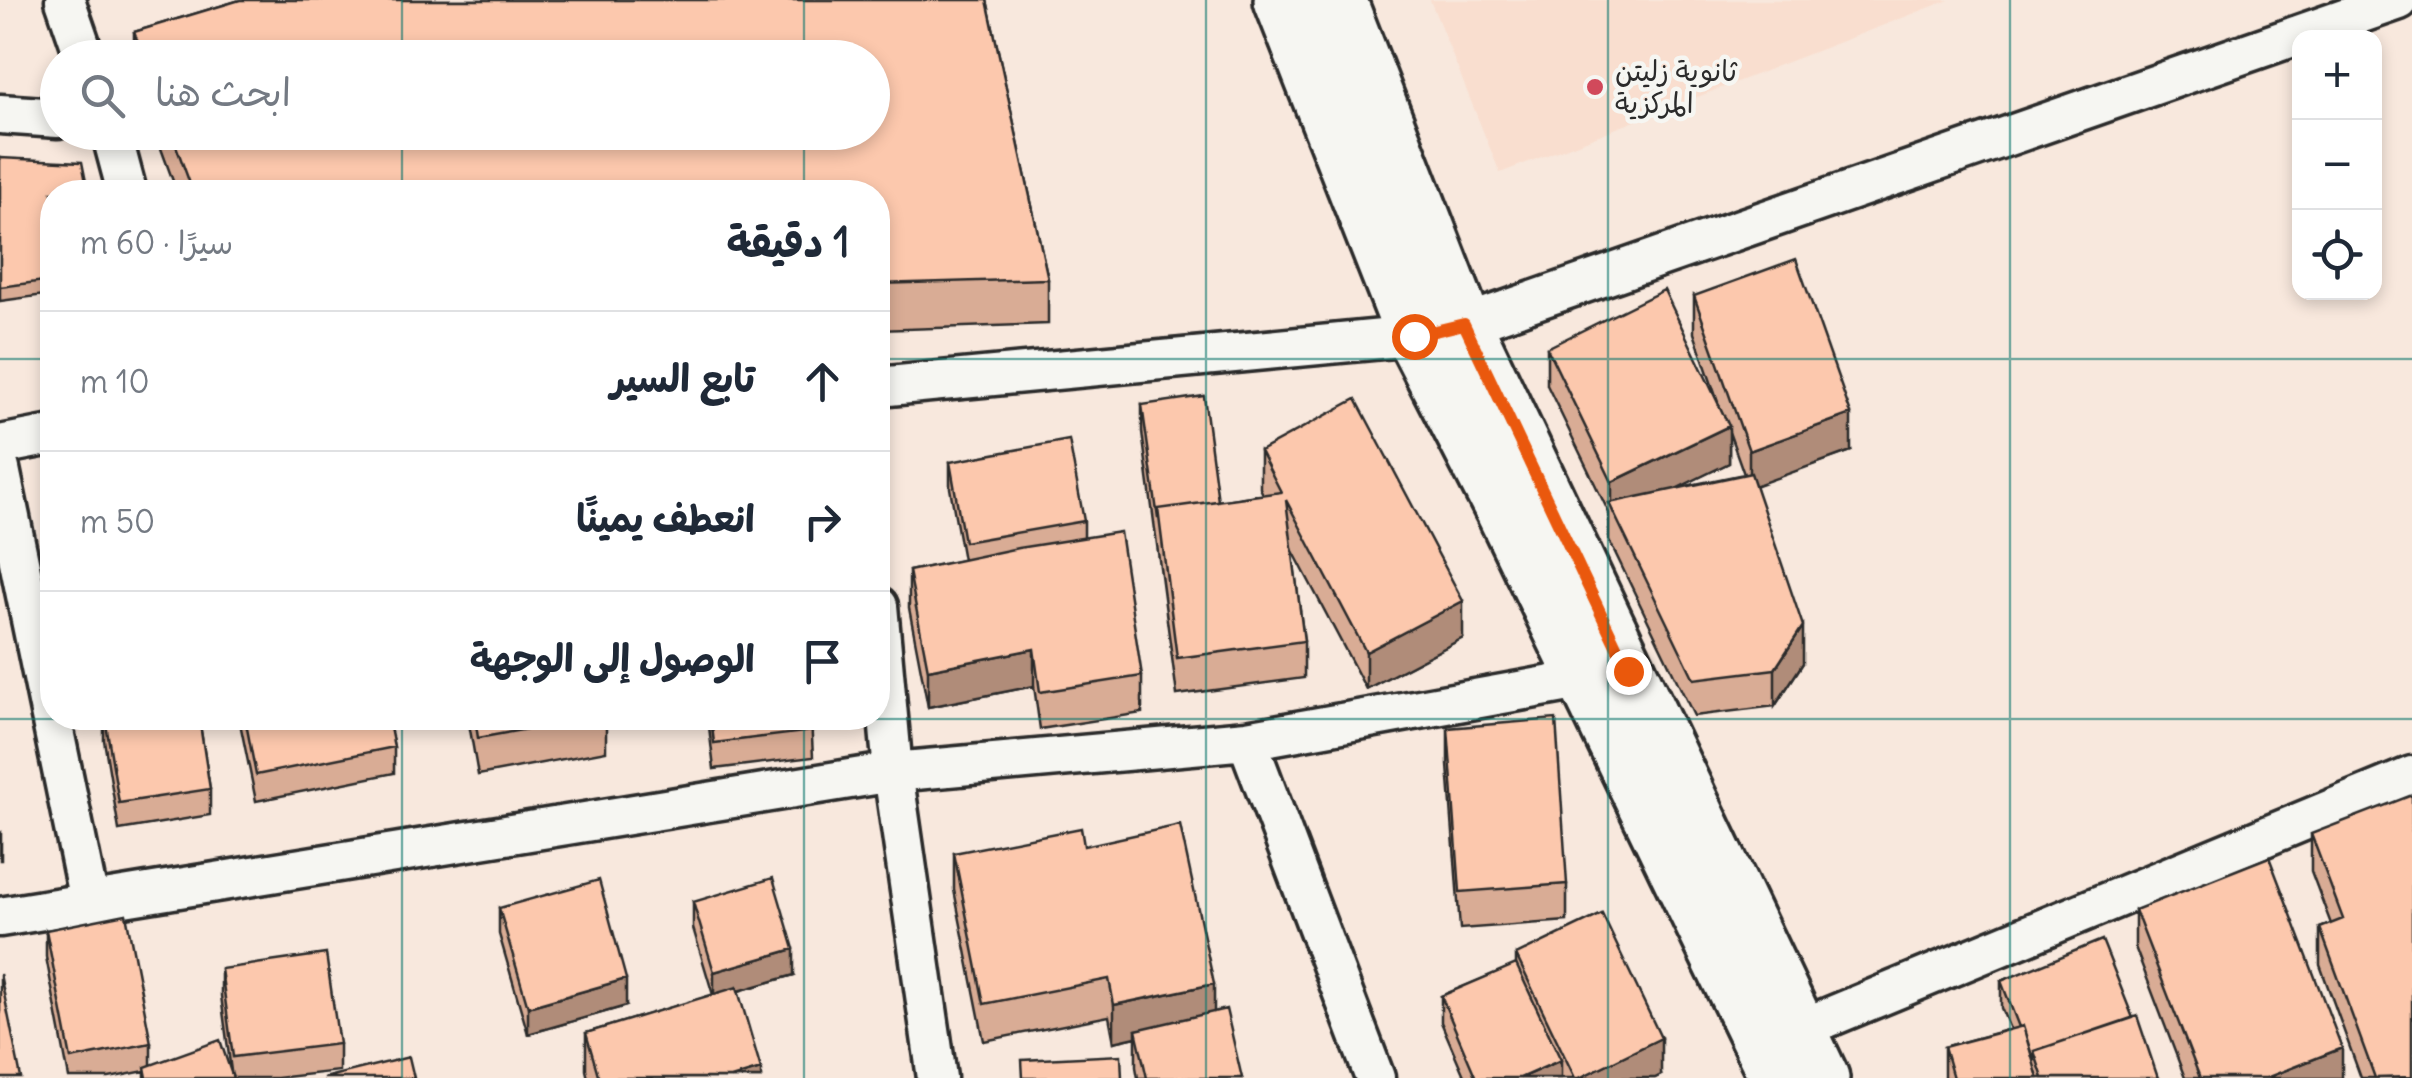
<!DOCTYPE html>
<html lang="ar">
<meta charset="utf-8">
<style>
:root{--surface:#fff;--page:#f2f2f3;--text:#1f2937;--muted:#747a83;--line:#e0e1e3}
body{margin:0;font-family:Delius,"Playpen Sans Arabic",sans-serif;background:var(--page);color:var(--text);direction:rtl}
.controls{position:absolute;right:30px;top:30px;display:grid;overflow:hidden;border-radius:20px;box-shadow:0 5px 15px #0003}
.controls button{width:90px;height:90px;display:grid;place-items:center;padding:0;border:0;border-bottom:2px solid var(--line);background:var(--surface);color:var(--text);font:50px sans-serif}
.stop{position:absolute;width:30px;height:30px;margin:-22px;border:8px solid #ea580c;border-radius:50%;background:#fff}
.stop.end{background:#ea580c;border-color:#fff;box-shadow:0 2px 10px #0008}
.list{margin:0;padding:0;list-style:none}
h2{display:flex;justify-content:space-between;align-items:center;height:130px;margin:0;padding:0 40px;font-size:42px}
h2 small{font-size:32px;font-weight:400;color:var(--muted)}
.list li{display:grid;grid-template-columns:65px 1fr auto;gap:30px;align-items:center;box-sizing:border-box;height:140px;padding:0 40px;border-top:2px solid var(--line)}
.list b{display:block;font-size:38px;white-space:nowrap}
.list em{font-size:32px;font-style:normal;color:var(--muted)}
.icon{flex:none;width:55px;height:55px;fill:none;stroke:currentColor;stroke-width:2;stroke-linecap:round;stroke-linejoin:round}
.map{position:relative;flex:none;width:2412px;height:1078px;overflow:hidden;direction:ltr}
.search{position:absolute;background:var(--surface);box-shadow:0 5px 15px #0003;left:40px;top:40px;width:850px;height:110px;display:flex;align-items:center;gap:25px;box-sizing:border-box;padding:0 35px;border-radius:55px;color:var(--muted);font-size:38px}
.panel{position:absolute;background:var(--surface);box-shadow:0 5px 15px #0003;left:40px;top:180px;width:850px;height:550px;border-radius:40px;direction:rtl}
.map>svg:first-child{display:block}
.built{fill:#f9decf}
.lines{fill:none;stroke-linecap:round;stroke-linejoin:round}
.minor-casing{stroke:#2b2b2b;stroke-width:45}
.primary-casing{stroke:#2b2b2b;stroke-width:62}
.minor{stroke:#f6f6f2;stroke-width:38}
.primary{stroke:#f6f6f2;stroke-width:55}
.wall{fill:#d9ac95;stroke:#2b2b2b;stroke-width:2.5;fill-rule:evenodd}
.shaded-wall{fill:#b08c79;stroke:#2b2b2b;stroke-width:2.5}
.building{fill:#fcc8ad;stroke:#2b2b2b;stroke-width:2.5}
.route{stroke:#ea580c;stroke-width:12}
.grid{fill:none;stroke:#0f766e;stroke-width:2.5;stroke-opacity:0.55}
.poi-dot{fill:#d1495b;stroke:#f6f6f2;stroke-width:4}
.labels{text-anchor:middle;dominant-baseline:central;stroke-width:9;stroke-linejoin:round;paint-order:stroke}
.poi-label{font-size:28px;fill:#2b2b2b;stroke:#f6f6f2;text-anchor:start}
</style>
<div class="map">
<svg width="2412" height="1078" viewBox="0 0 2412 1078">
<rect width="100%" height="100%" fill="#f8e8dd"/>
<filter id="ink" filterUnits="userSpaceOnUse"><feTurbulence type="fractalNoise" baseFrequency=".01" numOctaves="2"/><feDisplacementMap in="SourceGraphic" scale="20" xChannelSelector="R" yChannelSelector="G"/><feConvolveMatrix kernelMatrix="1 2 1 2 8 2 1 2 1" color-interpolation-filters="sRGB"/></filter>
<g filter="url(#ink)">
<!-- built -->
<path class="built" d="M 1430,0 L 1949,0 L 1500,173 Z"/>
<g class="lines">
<!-- minor casing -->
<g class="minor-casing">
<path id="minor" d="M 65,0 L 85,58
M 0,114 L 58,118
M 111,132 L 127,192
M 878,387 L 1414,336 L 1464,325 L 2399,0
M 0,445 L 52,435
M 0,469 L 89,901
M 878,606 L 893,772 L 937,1078
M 1247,740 L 1375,1078
M 0,917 L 893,772 L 1247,740 L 1586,679
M 1798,1030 L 2412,776"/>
</g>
<!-- primary casing -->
<g class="primary-casing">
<path id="primary" d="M 1282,0 L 1414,336 L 1504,511 L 1778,1078
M 1338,0 L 1464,325 L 1821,1078"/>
</g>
<!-- minor -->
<use href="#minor" class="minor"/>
<!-- primary -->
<use href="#primary" class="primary"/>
</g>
<!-- wall -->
<path class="wall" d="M 240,0 L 987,0 L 1048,279 L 1048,324 L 878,330 L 878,192 L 177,192 L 155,132 L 872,132 L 872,58 L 134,58 L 134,32 Z
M 0,158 L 52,192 L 52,294 L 0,301 Z
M 1694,296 L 1851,451 L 1755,485 L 1803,663 L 1775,706 L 1694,716 L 1609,540 L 1609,513 L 1547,385 L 1547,348 L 1720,408 L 1694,333 ZM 1729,432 L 1744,474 L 1676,488 L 1729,463 Z
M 1142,405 L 1218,501 L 1263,494 L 1260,488 L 1260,451 L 1463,638 L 1366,689 L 1292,549 L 1304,641 L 1304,678 L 1177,695 L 1142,432 Z
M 950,462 L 1084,521 L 1084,538 L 1142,676 L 1142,713 L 1040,729 L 1034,686 L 928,707 L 909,608 L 909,571 L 963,560 L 950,488 Z
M 98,718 L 199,718 L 210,789 L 210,815 L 119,830 L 104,740 L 104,726 L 99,726 Z
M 239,718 L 388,718 L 394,747 L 394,773 L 256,801 Z
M 468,718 L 606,718 L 606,751 L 478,775 Z
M 708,718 L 811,718 L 813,757 L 714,769 Z
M 1448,728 L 1567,884 L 1567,921 L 1460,929 L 1448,765 Z
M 2311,834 L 2412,1078 L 2361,1078 L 2320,965 L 2320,928 L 2331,924 L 2311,871 Z
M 1084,846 L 1214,1012 L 1242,1078 L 1138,1078 L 1136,1067 L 1136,1037 L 1114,1042 L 1109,1016 L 984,1041 L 954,890 L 954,853 Z
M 693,902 L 794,975 L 738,991 L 761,1078 L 588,1078 L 586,1070 L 586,1033 L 713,995 L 693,928 Z
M 499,908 L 626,1006 L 528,1034 L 499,934 Z
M 2135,910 L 2342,1078 L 2185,1078 L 2135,947 Z
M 46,930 L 151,1043 L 151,1065 L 231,1071 L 221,996 L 221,969 L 339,1044 L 339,1071 L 276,1078 L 145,1078 L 145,1071 L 109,1078 L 69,1078 L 46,957 Z
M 1516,955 L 1661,1075 L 1655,1078 L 1465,1078 L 1441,1022 L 1441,996 L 1516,965 Z
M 2001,981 L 2158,1078 L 1944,1078 L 1944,1047 L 2010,1029 L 2001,1008 Z"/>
<!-- shaded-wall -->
<path class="shaded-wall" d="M 1851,414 L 1851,451 L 1749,488 L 1749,451 Z
M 1729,426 L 1729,463 L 1616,518 L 1612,509 L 1612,482 Z
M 1463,601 L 1463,638 L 1366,689 L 1366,652 Z
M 1803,626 L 1803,663 L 1775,706 L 1775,669 Z
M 1034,649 L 1034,686 L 928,707 L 928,670 Z
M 1,833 L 1,860 L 0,860 L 0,834 Z
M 794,949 L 794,975 L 714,998 L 714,972 Z
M 626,979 L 626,1006 L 528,1034 L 528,1007 Z
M 1214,984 L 1214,1021 L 1136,1030 L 1136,1037 L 1114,1042 L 1114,1005 Z
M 1661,1038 L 1661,1075 L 1655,1078 L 1579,1078 Z
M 2342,1048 L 2342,1078 L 2266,1078 Z
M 1561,1060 L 1561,1078 L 1520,1078 Z
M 761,1069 L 761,1078 L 731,1078 Z"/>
<!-- building -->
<path class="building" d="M 240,0 L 987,0 L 1048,279 L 878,284 L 878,192 L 193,192 L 171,132 L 872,132 L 872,58 L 144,58 L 134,32 Z
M 0,158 L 82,162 L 88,192 L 52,192 L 52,280 L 0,287 Z
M 1796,259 L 1851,414 L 1749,451 L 1694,296 Z
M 1664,290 L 1729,426 L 1612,482 L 1547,348 Z
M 1204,396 L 1218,501 L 1158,509 L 1158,519 L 1142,405 Z
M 1356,399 L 1463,601 L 1366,652 L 1286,500 L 1304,641 L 1177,658 L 1158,509 L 1281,492 L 1260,451 Z
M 1069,440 L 1084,521 L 964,542 L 950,462 Z
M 1751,473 L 1803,626 L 1775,669 L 1694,679 L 1609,503 Z
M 1120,532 L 1142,676 L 1040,692 L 1034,649 L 928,670 L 909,571 L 1018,548 Z
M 105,718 L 199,718 L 210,789 L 119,803 Z
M 245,718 L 388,718 L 394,747 L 256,775 Z
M 475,718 L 588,718 L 478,738 Z
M 711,718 L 811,718 L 813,731 L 714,743 Z
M 1556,719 L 1567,884 L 1460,892 L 1448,728 Z
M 2412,795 L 2412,1077 L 2375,1078 L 2320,928 L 2343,919 L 2311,834 Z
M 1180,825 L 1214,984 L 1114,1005 L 1109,979 L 984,1004 L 954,853 L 1081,828 L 1084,846 Z
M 2269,857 L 2342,1048 L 2266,1078 L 2200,1078 L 2135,910 Z
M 773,878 L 794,949 L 714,972 L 693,902 Z
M 599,880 L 626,979 L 528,1007 L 499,908 Z
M 126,914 L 151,1043 L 71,1059 L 46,930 Z
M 1602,914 L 1661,1038 L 1579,1078 L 1575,1078 L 1516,955 Z
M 2102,940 L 2133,1018 L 2034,1051 L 2034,1062 L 2023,1026 L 2019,1027 L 2001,981 Z
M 326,954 L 339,1044 L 233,1057 L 221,969 Z
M 1516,964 L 1561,1060 L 1520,1078 L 1476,1078 L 1441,996 Z
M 0,974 L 21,1078 L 0,1078 Z
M 737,987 L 761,1069 L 731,1078 L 599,1078 L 586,1033 Z
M 1226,1009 L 1242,1078 L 1147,1078 L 1136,1030 Z
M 2137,1016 L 2158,1078 L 2043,1078 L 2034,1051 Z
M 2023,1026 L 2038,1078 L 1953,1078 L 1944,1047 Z
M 220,1040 L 233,1078 L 147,1078 L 145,1067 Z
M 1121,1055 L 1122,1078 L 1023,1078 L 1022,1060 Z
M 409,1057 L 414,1078 L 323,1078 Z"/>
</g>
<g class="lines" filter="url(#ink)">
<!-- route -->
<path class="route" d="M 1414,336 L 1464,324 L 1628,671"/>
</g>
<!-- grid -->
<path class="grid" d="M 402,0 L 402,58M 804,0 L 804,58M 1206,0 L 1206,1078M 1608,0 L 1608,1078M 2010,0 L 2010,1078M 402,132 L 402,192M 804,132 L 804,192M 0,359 L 52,359M 878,359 L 2412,359M 402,718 L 402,1078M 804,718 L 804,1078M 0,719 L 2412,719"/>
<!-- markers -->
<circle class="poi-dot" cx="1595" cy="87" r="10"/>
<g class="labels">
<!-- poi labels -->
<g class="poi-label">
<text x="1615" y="71">ثانوية زليتن<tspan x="1615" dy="32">المركزية</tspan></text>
</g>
</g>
</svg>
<div class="controls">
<button>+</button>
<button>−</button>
<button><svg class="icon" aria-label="locate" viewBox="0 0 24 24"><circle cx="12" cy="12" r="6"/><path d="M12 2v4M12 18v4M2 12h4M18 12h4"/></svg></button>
</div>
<div class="stop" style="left:1414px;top:336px"></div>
<div class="stop end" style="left:1628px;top:671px"></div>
<div class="search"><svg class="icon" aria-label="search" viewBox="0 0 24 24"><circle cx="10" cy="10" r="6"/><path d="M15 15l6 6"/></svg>ابحث هنا</div>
<section class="panel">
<h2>1 دقيقة<small>سيرًا · 60 m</small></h2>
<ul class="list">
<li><svg class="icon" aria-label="ahead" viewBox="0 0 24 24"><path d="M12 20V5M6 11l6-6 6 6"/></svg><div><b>تابع السير</b></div><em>10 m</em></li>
<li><svg class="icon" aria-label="right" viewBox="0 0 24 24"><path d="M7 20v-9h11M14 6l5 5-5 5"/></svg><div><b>انعطف يمينًا</b></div><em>50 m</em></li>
<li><svg class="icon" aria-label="arrive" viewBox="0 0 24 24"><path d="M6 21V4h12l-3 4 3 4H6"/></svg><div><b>الوصول إلى الوجهة</b></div></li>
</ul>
</section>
</div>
